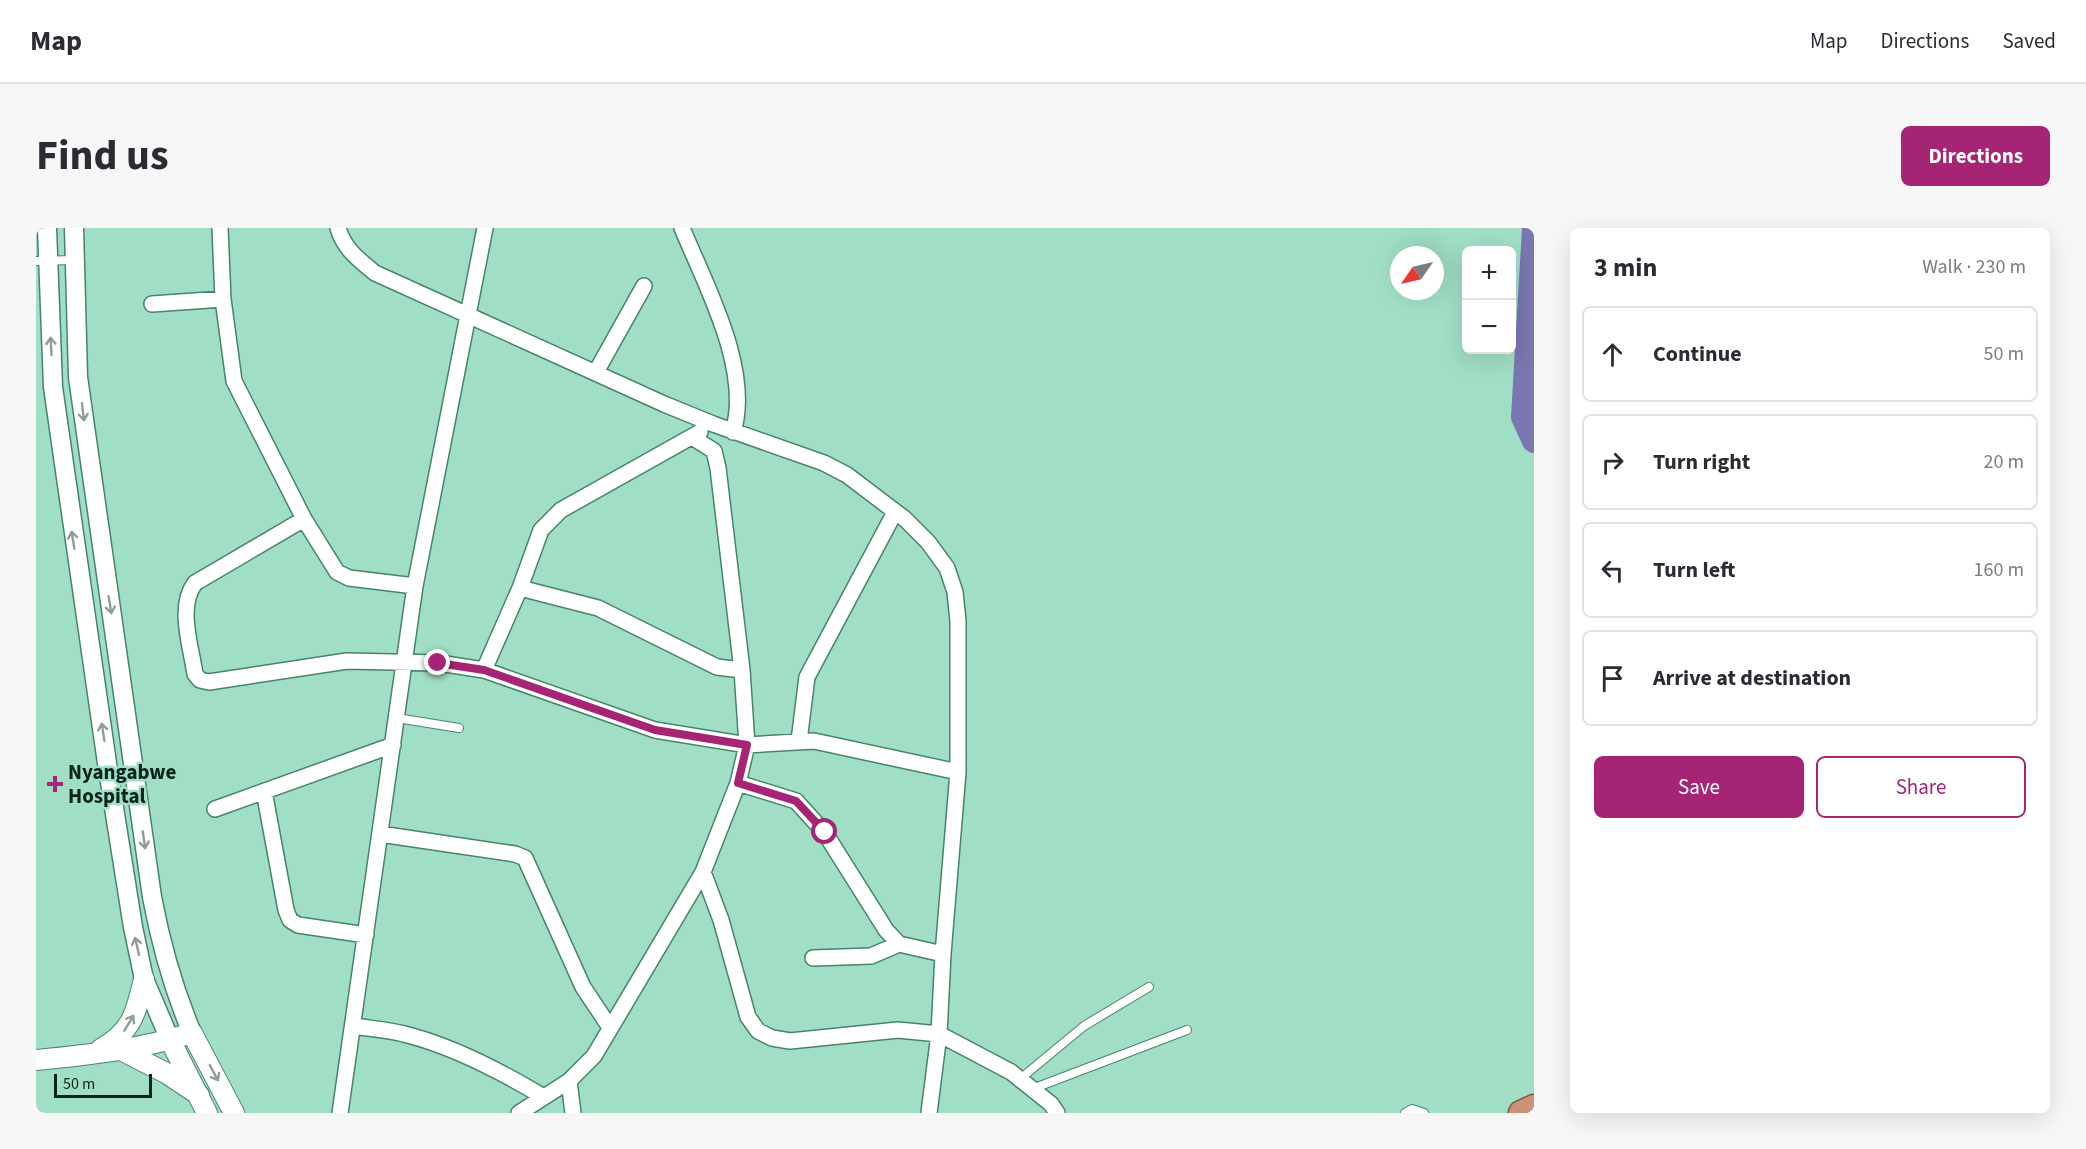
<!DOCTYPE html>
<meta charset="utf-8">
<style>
:root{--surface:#fff;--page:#f7f7f7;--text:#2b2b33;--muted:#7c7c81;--line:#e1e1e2;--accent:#a52474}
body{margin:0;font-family:"Source Sans 3",sans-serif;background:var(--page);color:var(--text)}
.controls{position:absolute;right:18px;top:18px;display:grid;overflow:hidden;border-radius:9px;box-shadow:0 6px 24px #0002}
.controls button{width:54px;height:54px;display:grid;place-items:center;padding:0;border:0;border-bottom:2px solid var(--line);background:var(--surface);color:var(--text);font:30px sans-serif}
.compass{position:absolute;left:1354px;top:18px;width:54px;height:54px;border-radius:50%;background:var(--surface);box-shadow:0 6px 24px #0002;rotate:236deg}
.scale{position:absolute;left:18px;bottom:15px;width:98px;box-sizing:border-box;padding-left:6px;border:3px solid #0a241b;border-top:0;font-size:16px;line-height:21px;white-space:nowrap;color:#0a241b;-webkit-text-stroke:4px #a0dec5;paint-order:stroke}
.stop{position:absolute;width:18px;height:18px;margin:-14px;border:4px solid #a52474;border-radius:50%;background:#fff}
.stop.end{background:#a52474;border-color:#fff;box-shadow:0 2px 6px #0008}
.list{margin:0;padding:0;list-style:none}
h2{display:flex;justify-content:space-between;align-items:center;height:78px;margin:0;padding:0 24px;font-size:26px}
h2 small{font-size:20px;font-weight:400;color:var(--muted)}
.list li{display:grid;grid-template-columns:39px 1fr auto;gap:18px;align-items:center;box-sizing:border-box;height:96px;margin:0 12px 12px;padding:0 12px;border:2px solid var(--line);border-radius:9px}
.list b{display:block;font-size:22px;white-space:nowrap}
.list em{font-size:20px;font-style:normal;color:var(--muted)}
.actions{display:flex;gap:12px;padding:18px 24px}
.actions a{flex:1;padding:14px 0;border:2px solid var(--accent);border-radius:9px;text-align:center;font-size:21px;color:var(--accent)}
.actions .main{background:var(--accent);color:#fff}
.icon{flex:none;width:33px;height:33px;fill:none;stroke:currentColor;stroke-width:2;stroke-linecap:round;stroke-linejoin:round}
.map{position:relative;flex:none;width:1498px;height:885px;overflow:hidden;border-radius:9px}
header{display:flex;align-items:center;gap:36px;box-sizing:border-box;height:84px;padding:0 30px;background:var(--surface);border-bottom:2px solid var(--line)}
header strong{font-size:28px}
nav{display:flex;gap:33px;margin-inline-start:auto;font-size:21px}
.intro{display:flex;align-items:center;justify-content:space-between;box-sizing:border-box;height:144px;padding:0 36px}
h1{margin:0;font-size:42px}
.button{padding:15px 27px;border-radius:9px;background:var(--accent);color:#fff;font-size:21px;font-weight:700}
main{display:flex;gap:36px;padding:0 36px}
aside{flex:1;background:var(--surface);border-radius:9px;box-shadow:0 6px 24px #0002}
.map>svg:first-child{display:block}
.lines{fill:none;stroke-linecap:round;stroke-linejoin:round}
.river{stroke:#7b75b1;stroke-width:24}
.service-casing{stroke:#47836d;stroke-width:10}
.minor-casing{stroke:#47836d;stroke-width:18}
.tertiary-casing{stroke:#47836d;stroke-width:21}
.secondary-casing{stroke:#47836d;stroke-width:22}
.trunk-casing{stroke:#7e5a3f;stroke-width:27}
.service{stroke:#fff;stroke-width:8}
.minor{stroke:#fff;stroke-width:15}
.tertiary{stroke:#fff;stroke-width:18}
.secondary{stroke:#fff;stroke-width:20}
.trunk{stroke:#ca9276;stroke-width:24}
.oneway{stroke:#919c98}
.route{stroke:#a52474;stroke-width:8}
.poi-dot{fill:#a52474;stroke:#a0dec5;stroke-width:2}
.labels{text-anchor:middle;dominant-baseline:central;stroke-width:5;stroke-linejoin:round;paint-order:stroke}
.poi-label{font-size:21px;font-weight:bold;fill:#0a241b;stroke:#a0dec5;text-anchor:start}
</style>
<header>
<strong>Map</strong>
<nav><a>Map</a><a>Directions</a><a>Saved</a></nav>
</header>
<div class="intro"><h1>Find us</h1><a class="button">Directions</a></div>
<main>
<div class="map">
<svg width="1498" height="885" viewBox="0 0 1498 885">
<rect width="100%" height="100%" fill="#a0dec5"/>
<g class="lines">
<!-- river -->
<path class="river" d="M 1498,0 L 1487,189 L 1498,213"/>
<!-- service casing -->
<g class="service-casing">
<path id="service" d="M 0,33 L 38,32
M 361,490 L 423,500
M 984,851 L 1048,798 L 1113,759
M 996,861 L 1151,802
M 1369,885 L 1376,881 L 1388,885"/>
</g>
<!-- minor casing -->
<g class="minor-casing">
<path id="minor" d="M 184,0 L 187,71 L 198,153 L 268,291 L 301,344 L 313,350 L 379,358
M 302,0 C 308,21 323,32 339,45 L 628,176 L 677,196 L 788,235 L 811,247 L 869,291 L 892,314 L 911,340 L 919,364 L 922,393 L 922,544 L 907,726 L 903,806 L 893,885
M 646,0 C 670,58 716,142 697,204
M 116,76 L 187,71
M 560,144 L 608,58
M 268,291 L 159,355 C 141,379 155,418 159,446 L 164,452 L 173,454 L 311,433 L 403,435 L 448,442 L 619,502 L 711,517 L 778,513 L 922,544
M 484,360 L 562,380 L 681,439 L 706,442
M 448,442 L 484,360 L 505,302 L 525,282 L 664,204
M 763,513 L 771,449 L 859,284
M 702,555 L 760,573 L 789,605 L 850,702 L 863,716 L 907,726
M 228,563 L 250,682 L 254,692 L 262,697 L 330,707
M 179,581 L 357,517
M 344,606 L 479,626 L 489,630 L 547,759 L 573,798
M 667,644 L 685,692 L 712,789 L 722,803 L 736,810 L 754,813 L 862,802 L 903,806 L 975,844 L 1015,876 L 1021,885
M 777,730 L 835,728 L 863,716
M 318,798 C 336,801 355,802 372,807 C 418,819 466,844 506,868
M 533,853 L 537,885
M 304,885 L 379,358 L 449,0
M 483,885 L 533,853 L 558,828 L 667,644 L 702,555 L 711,517 L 706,442 L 682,240 L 678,223 L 656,209"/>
</g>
<!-- tertiary casing -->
<g class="tertiary-casing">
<path id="tertiary" d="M 11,0 L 17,159 L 72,542 L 97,699 L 108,751 L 134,812
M 38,0 L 42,149 L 116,669 C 125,717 137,760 156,805"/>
</g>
<!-- secondary casing -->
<g class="secondary-casing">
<path id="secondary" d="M 134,812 L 171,885
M 65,821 C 97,803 100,784 108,751
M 83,821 L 130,845 L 163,867
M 0,832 C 52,827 106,821 156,805 L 198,885"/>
</g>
<!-- trunk casing -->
<g class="trunk-casing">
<path id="trunk" d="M 1485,885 L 1498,879"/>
</g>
<!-- service -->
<use href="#service" class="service"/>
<!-- minor -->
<use href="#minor" class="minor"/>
<!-- tertiary -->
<use href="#tertiary" class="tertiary"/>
<!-- secondary -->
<use href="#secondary" class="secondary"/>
<!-- trunk -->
<use href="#trunk" class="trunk"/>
</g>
<!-- one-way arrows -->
<defs><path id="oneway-shaft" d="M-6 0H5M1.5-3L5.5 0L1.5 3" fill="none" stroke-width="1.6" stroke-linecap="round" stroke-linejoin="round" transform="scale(1.5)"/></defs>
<g class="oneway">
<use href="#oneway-shaft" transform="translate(15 118) rotate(-93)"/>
<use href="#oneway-shaft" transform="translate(47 184) rotate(83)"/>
<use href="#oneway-shaft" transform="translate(37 312) rotate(-99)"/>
<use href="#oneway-shaft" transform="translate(74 377) rotate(81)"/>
<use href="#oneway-shaft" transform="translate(67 504) rotate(-99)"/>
<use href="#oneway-shaft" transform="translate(108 612) rotate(82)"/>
<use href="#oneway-shaft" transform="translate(101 718) rotate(-103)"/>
<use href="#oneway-shaft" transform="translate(93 795) rotate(-59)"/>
<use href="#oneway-shaft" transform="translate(178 845) rotate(62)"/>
</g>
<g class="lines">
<!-- route -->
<path class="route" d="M 402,435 L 448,442 L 619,502 L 711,517 L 702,555 L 760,573 L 789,604"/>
</g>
<!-- markers -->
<path class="poi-dot" d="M16 547h6v6h6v6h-6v6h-6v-6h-6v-6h6z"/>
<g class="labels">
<!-- poi labels -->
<g class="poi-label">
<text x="32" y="544">Nyangabwe<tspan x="32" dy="24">Hospital</tspan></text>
</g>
</g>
</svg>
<div class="controls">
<button>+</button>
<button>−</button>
</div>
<svg class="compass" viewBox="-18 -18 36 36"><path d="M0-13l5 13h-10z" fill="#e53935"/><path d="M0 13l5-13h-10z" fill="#7c7c81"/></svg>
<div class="scale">50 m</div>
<div class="stop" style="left:789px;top:604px"></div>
<div class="stop end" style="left:402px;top:435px"></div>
</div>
<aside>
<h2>3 min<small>Walk · 230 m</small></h2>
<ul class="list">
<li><svg class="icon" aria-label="ahead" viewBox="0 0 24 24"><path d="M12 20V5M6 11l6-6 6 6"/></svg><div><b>Continue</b></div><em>50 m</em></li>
<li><svg class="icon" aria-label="right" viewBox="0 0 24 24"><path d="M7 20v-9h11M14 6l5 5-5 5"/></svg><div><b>Turn right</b></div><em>20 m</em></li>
<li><svg class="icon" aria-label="left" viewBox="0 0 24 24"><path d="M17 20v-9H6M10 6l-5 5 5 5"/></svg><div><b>Turn left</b></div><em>160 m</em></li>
<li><svg class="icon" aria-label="arrive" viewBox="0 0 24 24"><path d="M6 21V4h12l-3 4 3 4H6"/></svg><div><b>Arrive at destination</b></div></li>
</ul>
<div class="actions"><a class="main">Save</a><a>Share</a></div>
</aside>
</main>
